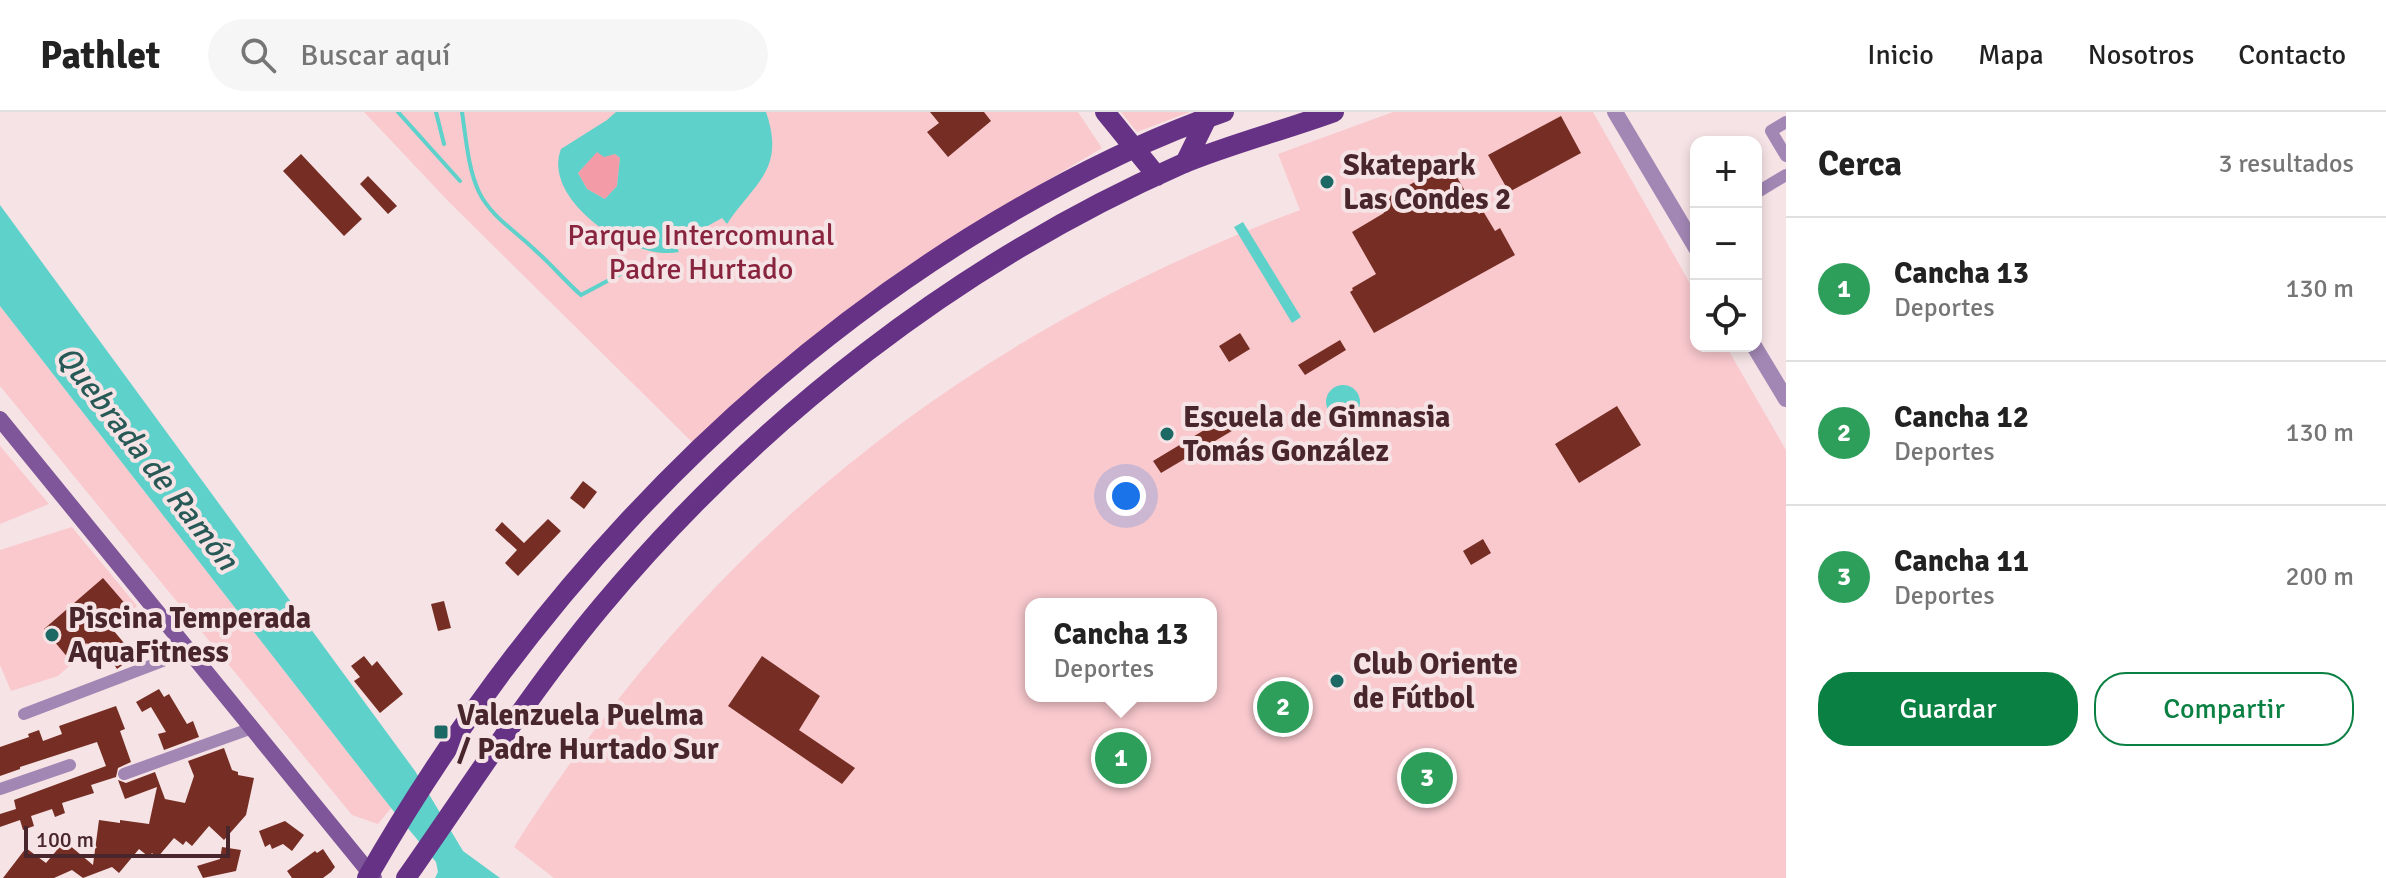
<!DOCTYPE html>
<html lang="es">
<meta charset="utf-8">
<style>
:root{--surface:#fff;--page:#f6f6f6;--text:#222;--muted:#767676;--line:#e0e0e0;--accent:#0b8043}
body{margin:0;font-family:Signika,sans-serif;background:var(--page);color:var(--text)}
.controls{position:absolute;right:24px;top:24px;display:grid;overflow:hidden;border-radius:16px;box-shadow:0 4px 12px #0003}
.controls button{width:72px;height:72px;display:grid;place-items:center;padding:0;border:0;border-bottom:2px solid var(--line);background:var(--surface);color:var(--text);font:40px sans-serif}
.scale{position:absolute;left:24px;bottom:20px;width:206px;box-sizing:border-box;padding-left:8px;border:4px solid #48262b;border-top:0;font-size:22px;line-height:28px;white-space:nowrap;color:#48262b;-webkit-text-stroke:6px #f6e3e5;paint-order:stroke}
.you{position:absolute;left:1126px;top:384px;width:28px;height:28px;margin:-20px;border:6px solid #fff;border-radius:50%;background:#1a73e8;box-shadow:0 0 0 12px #1a73e833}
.badge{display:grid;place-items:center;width:52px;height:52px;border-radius:50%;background:var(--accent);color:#fff;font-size:26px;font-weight:700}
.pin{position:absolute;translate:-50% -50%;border:4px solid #fff;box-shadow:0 2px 8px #0006}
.popup{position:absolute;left:1025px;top:486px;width:192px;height:104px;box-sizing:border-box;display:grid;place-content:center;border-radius:16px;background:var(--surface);filter:drop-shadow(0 2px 6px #0005);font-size:26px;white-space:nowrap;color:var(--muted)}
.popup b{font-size:30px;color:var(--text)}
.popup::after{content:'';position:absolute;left:50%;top:100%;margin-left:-16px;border:16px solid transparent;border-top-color:var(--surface)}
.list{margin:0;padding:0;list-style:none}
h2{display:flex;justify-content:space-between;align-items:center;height:104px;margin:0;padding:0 32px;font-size:34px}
h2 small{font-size:26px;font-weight:400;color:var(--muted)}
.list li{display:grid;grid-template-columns:52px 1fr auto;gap:24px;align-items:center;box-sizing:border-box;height:144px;padding:0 32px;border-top:2px solid var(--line)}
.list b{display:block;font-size:30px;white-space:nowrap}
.list p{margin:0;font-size:26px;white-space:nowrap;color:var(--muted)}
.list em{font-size:26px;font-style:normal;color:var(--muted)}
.actions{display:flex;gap:16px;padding:24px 32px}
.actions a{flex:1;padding:18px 0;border:2px solid var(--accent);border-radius:32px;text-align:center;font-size:28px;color:var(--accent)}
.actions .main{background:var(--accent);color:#fff}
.icon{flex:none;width:44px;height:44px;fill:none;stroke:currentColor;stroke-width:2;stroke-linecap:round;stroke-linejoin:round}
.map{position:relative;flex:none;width:1786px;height:766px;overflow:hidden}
header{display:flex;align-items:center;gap:48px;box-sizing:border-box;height:112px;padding:0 40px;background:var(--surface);border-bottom:2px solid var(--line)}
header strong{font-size:38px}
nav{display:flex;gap:44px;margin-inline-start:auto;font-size:28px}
.search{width:560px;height:72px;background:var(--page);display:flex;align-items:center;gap:20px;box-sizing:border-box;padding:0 28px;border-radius:44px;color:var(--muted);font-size:30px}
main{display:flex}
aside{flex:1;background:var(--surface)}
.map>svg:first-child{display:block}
.green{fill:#f9c9ce;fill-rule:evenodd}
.forest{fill:#f39ca8}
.water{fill:#5ed1cb;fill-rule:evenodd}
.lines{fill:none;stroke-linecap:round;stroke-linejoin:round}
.stream{stroke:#5ed1cb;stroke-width:4}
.building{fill:#762e24}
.minor{stroke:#a287b5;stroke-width:12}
.tertiary{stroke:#a287b5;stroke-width:16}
.secondary{stroke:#7f569a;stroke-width:16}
.primary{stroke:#663286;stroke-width:20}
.poi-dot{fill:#1b6864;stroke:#f6e3e5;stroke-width:3}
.labels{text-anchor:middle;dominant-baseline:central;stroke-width:8;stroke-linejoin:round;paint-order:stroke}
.poi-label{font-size:30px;font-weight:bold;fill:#48262b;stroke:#f6e3e5;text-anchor:start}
.park-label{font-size:30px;fill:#88243d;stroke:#f6e3e5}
.water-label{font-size:32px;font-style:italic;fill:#275956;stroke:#f6e3e5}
</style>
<header>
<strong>Pathlet</strong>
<div class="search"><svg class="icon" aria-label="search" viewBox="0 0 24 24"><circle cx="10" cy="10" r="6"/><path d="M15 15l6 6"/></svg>Buscar aquí</div>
<nav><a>Inicio</a><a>Mapa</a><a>Nosotros</a><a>Contacto</a></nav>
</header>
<main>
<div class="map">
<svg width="1786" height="766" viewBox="0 0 1786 766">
<rect width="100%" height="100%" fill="#f6e3e5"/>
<!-- green -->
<path class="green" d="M 364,0 L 1078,0 L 1102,36 L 1006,93 L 694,332 L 449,90 Z
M 1121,0 L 1190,0 L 1137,20 Z
M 1393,0 L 1593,0 L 1696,182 L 1696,234 L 1726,234 L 1786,338 L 1786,766 L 554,766 L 514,735 C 708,428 960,226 1300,98 L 1278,42 ZM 1031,492 L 1211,492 L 1211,584 L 1031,584 Z
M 0,194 L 391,696 L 378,712 L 352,703 L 0,274 Z
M 0,334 L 49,392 L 0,412 Z
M 72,415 L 137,494 L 58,564 L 11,579 L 0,553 L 0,438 Z"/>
<!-- forest -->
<path class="forest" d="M 597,39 L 603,44 L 615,42 L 620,46 L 617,74 L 605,87 L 587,77 L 578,61 Z"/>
<!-- water -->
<path class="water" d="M 616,0 L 766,0 C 786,58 754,71 727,112 L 722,106 L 675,132 L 679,140 C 633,150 541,88 561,37 L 607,8 ZM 597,40 L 604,45 L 615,42 L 620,46 L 617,74 L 605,87 L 587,77 L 578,61 Z
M 0,93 L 415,659 L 463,739 L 500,766 L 435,766 L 438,760 L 436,750 L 391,696 L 0,194 Z
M 1243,110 L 1301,205 L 1292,211 L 1234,115 Z
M1326 290a17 17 0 1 1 34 0a17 17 0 1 1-34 0Z"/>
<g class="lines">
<!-- stream -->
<path class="stream" d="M 398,0 L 460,69
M 436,0 L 444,32
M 462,0 C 466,26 468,57 479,80 C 491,105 517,120 536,139 C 552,153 565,169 581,183 L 628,158"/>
</g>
<!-- building -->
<path class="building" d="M 930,0 L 984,0 L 991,9 L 948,45 L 927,20 L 939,11 Z
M 1561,4 L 1581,41 L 1509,80 L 1488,43 Z
M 301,42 L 362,107 L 344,124 L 283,59 Z
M 1439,56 L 1444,65 L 1454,60 L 1476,98 L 1479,102 L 1483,99 L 1495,119 L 1500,116 L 1515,143 L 1374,221 L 1350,180 L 1353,178 L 1352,176 L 1376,162 L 1352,120 L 1384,101 L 1378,91 Z
M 368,64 L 397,94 L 388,102 L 360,72 Z
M 1240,221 L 1250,237 L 1229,250 L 1219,234 Z
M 1340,228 L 1346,238 L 1305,263 L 1298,253 Z
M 1617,294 L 1641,333 L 1579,371 L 1555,332 Z
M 1239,297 L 1247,310 L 1161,361 L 1153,349 Z
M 583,369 L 597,380 L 584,397 L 570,386 Z
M 548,407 L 561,419 L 518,464 L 505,451 L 517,438 L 495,418 L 502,410 L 524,431 Z
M 1483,427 L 1491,441 L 1471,453 L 1463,439 Z
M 103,466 L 128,495 L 108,512 L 135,544 L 117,557 L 100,530 L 90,535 L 87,531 L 69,547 L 44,517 Z
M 444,489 L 451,516 L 438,519 L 431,492 Z
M 364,544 L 372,554 L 377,549 L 403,582 L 380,601 L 354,569 L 360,565 L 351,554 Z
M 762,544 L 820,584 L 799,618 L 855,656 L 842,672 L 728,594 Z
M 159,577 L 164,585 L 169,582 L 187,612 L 193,609 L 199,625 L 164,638 L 158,622 L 166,620 L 151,595 L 142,600 L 136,590 Z
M 116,594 L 125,617 L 120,619 L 131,650 L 118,656 L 116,665 L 91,673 L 94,681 L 62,691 L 65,701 L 55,705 L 52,697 L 31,704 L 34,714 L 23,718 L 20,708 L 0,715 L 0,702 L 16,697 L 14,688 L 106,654 L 97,630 L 20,655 L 20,657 L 0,664 L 0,635 L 29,625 L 28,622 L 39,618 L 43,629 L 62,622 L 59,614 Z
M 224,636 L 232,658 L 238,660 L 238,663 L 254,666 L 246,703 L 224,728 L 209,714 L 192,734 L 186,729 L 183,733 L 174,726 L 157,746 L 152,741 L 149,745 L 139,737 L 119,761 L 112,755 L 83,766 L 72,758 L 54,766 L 3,766 L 26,736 L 46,751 L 62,732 L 65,734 L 68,732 L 93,753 L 99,708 L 120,711 L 120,708 L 149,712 L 157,675 L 125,687 L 118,668 L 126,671 L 155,660 L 165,687 L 185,691 L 194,664 L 188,649 Z
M 285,709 L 304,723 L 292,739 L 283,732 L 272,737 L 270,732 L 265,735 L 259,719 Z
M 222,735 L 241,738 L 236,759 L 203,766 L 197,754 L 220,747 Z
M 323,737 L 335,755 L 331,760 L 323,766 L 292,766 L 287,759 L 315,739 L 317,741 Z"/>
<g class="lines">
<!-- minor -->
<path class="minor" d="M 1786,10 L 1771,19 L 1786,44
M 1756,81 L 1786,63
M 24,602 L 189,539
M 124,662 L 252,616
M 0,677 L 70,653"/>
<!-- tertiary -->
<path class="tertiary" d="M 1615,0 L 1696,136
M 1754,234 L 1786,287"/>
<!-- secondary -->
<path class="secondary" d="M 0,307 L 374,766"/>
<!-- primary -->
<path class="primary" d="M 1105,0 L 1157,64
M 1185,51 L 1207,6
M 367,766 C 514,509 717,283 970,125 C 1051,75 1134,31 1224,0
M 406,766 C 470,675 530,580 601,495 C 757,308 959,150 1182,52 C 1230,32 1285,18 1334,0"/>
</g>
<!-- markers -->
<g class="poi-dot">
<circle cx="1327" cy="70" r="8"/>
<circle cx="1167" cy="322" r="8"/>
<circle cx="52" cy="523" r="8"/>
<circle cx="1337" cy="569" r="8"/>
<rect x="433" y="612" width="16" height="16" rx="4"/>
</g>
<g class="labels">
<!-- poi labels -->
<g class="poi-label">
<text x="1343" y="53">Skatepark<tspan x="1343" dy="34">Las Condes 2</tspan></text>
<text x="1183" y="305">Escuela de Gimnasia<tspan x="1183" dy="34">Tomás González</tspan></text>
<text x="68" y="506">Piscina Temperada<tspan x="68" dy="34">AquaFitness</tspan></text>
<text x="1353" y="552">Club Oriente<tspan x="1353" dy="34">de Fútbol</tspan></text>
<text x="457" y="603">Valenzuela Puelma<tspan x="457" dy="34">/ Padre Hurtado Sur</tspan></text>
</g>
<!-- park labels -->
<g class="park-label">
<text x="701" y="123">Parque Intercomunal<tspan x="701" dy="34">Padre Hurtado</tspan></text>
</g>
<!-- water labels -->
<g class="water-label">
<text transform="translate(147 346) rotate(52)">Quebrada de Ramón</text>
</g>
</g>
</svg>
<div class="controls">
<button>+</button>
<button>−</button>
<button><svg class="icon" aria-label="locate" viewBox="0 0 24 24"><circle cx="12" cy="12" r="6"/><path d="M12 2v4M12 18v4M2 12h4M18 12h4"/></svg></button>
</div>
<div class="scale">100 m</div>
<div class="you"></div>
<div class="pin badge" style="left:1121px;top:646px;background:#2e9e5b">1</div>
<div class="popup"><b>Cancha 13</b>Deportes</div>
<div class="pin badge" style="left:1283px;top:595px;background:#2e9e5b">2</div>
<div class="pin badge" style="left:1427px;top:666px;background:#2e9e5b">3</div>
</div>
<aside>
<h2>Cerca<small>3 resultados</small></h2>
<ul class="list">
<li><span class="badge" style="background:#2e9e5b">1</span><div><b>Cancha 13</b><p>Deportes</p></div><em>130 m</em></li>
<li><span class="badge" style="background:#2e9e5b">2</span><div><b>Cancha 12</b><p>Deportes</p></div><em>130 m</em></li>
<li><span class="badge" style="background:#2e9e5b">3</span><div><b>Cancha 11</b><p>Deportes</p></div><em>200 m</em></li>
</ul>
<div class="actions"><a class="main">Guardar</a><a>Compartir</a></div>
</aside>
</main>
